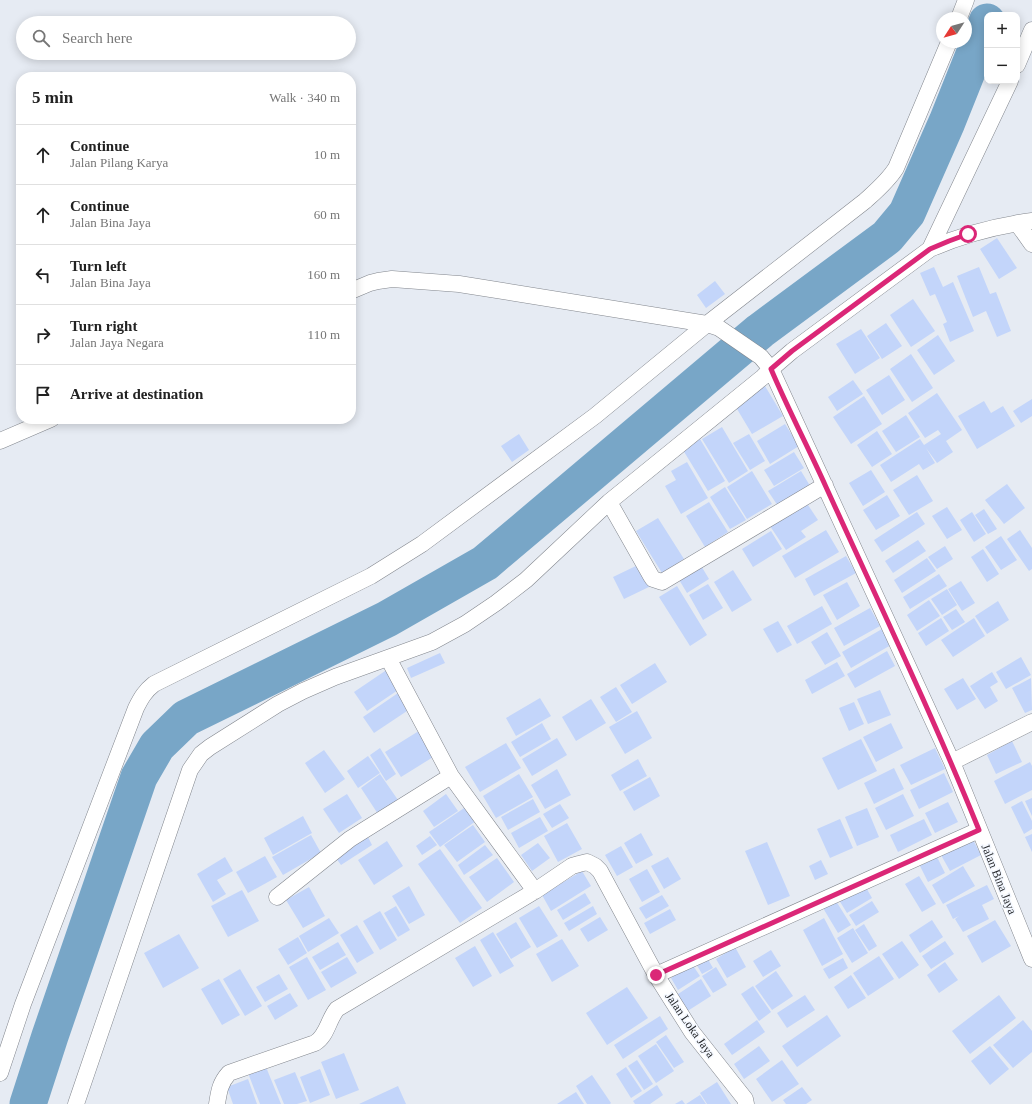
<!DOCTYPE html>
<meta charset="utf-8">
<style>
:root{--surface:#fff;--page:#f2f2f2;--text:#222;--muted:#767676;--line:#e0e0e0}
body{margin:0;font-family:Georgia,serif;background:var(--page);color:var(--text)}
.controls{position:absolute;right:12px;top:12px;display:grid;overflow:hidden;border-radius:8px;box-shadow:0 2px 10px #0003}
.controls button{width:36px;height:36px;display:grid;place-items:center;padding:0;border:0;border-bottom:1px solid var(--line);background:var(--surface);color:var(--text);font:20px sans-serif}
.compass{position:absolute;left:936px;top:12px;width:36px;height:36px;border-radius:50%;background:var(--surface);box-shadow:0 2px 10px #0003;rotate:234deg}
.stop{position:absolute;width:12px;height:12px;margin:-9px;border:3px solid #db2777;border-radius:50%;background:#fff}
.stop.end{background:#db2777;border-color:#fff;box-shadow:0 1px 4px #0008}
.list{margin:0;padding:0;list-style:none}
h2{display:flex;justify-content:space-between;align-items:center;height:52px;margin:0;padding:0 16px;font-size:17px}
h2 small{font-size:13px;font-weight:400;color:var(--muted)}
.list li{display:grid;grid-template-columns:26px 1fr auto;gap:12px;align-items:center;box-sizing:border-box;height:60px;padding:0 16px;border-top:1px solid var(--line)}
.list b{display:block;font-size:15px;white-space:nowrap}
.list p{margin:0;font-size:13px;white-space:nowrap;color:var(--muted)}
.list em{font-size:13px;font-style:normal;color:var(--muted)}
.icon{flex:none;width:22px;height:22px;fill:none;stroke:currentColor;stroke-width:2;stroke-linecap:round;stroke-linejoin:round}
.map{position:relative;flex:none;width:1032px;height:1104px;overflow:hidden}
.search{position:absolute;background:var(--surface);box-shadow:0 2px 10px #0003;left:16px;top:16px;width:340px;height:44px;display:flex;align-items:center;gap:10px;box-sizing:border-box;padding:0 14px;border-radius:22px;color:var(--muted);font-size:15px}
.panel{position:absolute;background:var(--surface);box-shadow:0 2px 10px #0003;left:16px;top:72px;width:340px;height:352px;border-radius:16px}
.map>svg:first-child{display:block}
.lines{fill:none;stroke-linecap:round;stroke-linejoin:round}
.river{stroke:#78a6c7;stroke-width:37}
.building{fill:#c3d5fa}
.street-casing{stroke:#82868d;stroke-width:17}
.street{stroke:#fff;stroke-width:16}
.route{stroke:#db2777;stroke-width:5}
.labels{text-anchor:middle;dominant-baseline:central;stroke-width:3;stroke-linejoin:round;paint-order:stroke}
.street-label{font-size:12px;fill:#1f2124;stroke:#f4f8ff}
</style>
<div class="map">
<svg width="1032" height="1104" viewBox="0 0 1032 1104">
<rect width="100%" height="100%" fill="#e6ebf3"/>
<g class="lines">
<!-- river -->
<path class="river" d="M 28,1104 L 50,1036 L 139,777 L 157,746 L 186,718 L 387,619 L 485,563 L 760,331 L 887,237 L 907,213 L 947,122 L 987,22"/>
</g>
<!-- building -->
<path class="building" d="M 997,238 L 1017,268 L 999,279 L 980,249 Z
M 934,267 L 943,287 L 953,282 L 974,331 L 950,342 L 943,324 L 947,322 L 935,294 L 930,296 L 920,273 Z
M 979,267 L 990,294 L 996,292 L 1011,331 L 997,337 L 986,311 L 973,317 L 957,276 Z
M 715,281 L 725,294 L 706,308 L 697,295 Z
M 913,299 L 935,331 L 911,347 L 890,315 Z
M 886,323 L 902,346 L 882,359 L 867,336 Z
M 861,329 L 880,358 L 855,374 L 836,344 Z
M 938,335 L 955,361 L 934,375 L 917,350 Z
M 911,354 L 933,388 L 912,402 L 890,369 Z
M 889,375 L 905,400 L 882,415 L 866,390 Z
M 853,380 L 863,394 L 837,411 L 828,397 Z
M 765,386 L 783,416 L 752,434 L 734,404 Z
M 937,393 L 962,430 L 946,441 L 953,452 L 937,463 L 926,448 L 935,463 L 923,470 L 919,464 L 891,482 L 880,465 L 920,439 L 924,445 L 941,434 L 938,430 L 925,438 L 908,413 Z
M 864,396 L 882,424 L 851,444 L 833,417 Z
M 1032,399 L 1032,416 L 1021,423 L 1013,411 Z
M 984,401 L 991,413 L 1003,406 L 1015,426 L 977,449 L 958,416 Z
M 906,415 L 920,437 L 896,452 L 882,431 Z
M 785,424 L 799,446 L 770,464 L 757,441 Z
M 722,427 L 748,471 L 729,483 L 702,439 Z
M 877,431 L 892,454 L 872,467 L 857,445 Z
M 519,434 L 529,450 L 512,462 L 501,446 Z
M 749,434 L 765,461 L 750,470 L 733,443 Z
M 700,439 L 725,481 L 708,491 L 683,450 Z
M 794,452 L 804,468 L 774,486 L 764,470 Z
M 687,462 L 708,498 L 681,514 L 665,486 L 676,480 L 671,471 Z
M 871,470 L 885,492 L 863,506 L 849,483 Z
M 752,471 L 772,504 L 747,519 L 727,487 Z
M 801,471 L 812,489 L 780,509 L 768,491 Z
M 917,475 L 933,501 L 909,515 L 893,490 Z
M 1007,484 L 1025,508 L 1004,524 L 985,500 Z
M 725,487 L 746,520 L 730,529 L 710,497 Z
M 887,495 L 900,516 L 876,530 L 863,510 Z
M 709,502 L 728,532 L 705,547 L 686,516 Z
M 806,502 L 818,520 L 801,531 L 806,537 L 786,550 L 770,526 Z
M 947,507 L 962,530 L 947,539 L 932,516 Z
M 984,509 L 997,529 L 988,534 L 975,515 Z
M 917,512 L 925,524 L 882,552 L 874,540 Z
M 972,512 L 986,534 L 974,542 L 960,520 Z
M 658,518 L 684,559 L 662,573 L 636,531 Z
M 826,530 L 839,552 L 795,578 L 782,556 Z
M 1020,530 L 1032,548 L 1032,569 L 1029,571 L 1007,539 Z
M 771,531 L 782,549 L 753,567 L 742,549 Z
M 1001,536 L 1017,560 L 1001,570 L 985,547 Z
M 918,540 L 926,551 L 893,573 L 885,561 Z
M 945,546 L 953,559 L 937,569 L 928,557 Z
M 983,549 L 999,574 L 987,582 L 971,557 Z
M 846,556 L 856,573 L 814,596 L 805,579 Z
M 927,558 L 936,571 L 902,593 L 894,580 Z
M 640,564 L 651,586 L 624,599 L 613,577 Z
M 700,564 L 709,579 L 687,593 L 678,578 Z
M 733,570 L 752,600 L 732,612 L 714,582 Z
M 939,574 L 947,586 L 910,609 L 903,597 Z
M 961,581 L 975,603 L 962,611 L 948,589 Z
M 847,582 L 860,606 L 837,620 L 823,595 Z
M 708,584 L 723,608 L 703,620 L 689,595 Z
M 677,586 L 707,635 L 690,646 L 659,597 Z
M 947,589 L 957,605 L 942,615 L 931,599 Z
M 929,600 L 940,616 L 917,631 L 907,615 Z
M 998,601 L 1009,620 L 987,634 L 975,616 Z
M 822,606 L 832,624 L 797,644 L 787,626 Z
M 870,608 L 880,626 L 844,646 L 834,628 Z
M 956,609 L 965,622 L 952,630 L 943,617 Z
M 941,618 L 949,631 L 926,646 L 918,633 Z
M 974,618 L 985,636 L 953,657 L 941,640 Z
M 778,621 L 792,645 L 777,653 L 763,629 Z
M 882,629 L 891,645 L 851,668 L 842,652 Z
M 827,632 L 841,656 L 825,665 L 811,642 Z
M 887,651 L 895,666 L 855,688 L 847,674 Z
M 440,653 L 445,663 L 411,678 L 407,668 Z
M 1021,657 L 1031,675 L 1006,689 L 996,672 Z
M 837,662 L 845,676 L 812,694 L 805,680 Z
M 655,663 L 667,682 L 632,704 L 620,685 Z
M 388,669 L 401,688 L 367,711 L 354,692 Z
M 992,672 L 998,682 L 990,687 L 998,701 L 985,709 L 970,686 Z
M 963,678 L 976,699 L 957,710 L 944,689 Z
M 1031,678 L 1032,710 L 1025,713 L 1012,688 Z
M 616,687 L 632,712 L 616,722 L 600,697 Z
M 880,690 L 891,715 L 868,724 L 857,699 Z
M 401,691 L 409,702 L 404,705 L 407,711 L 374,733 L 363,717 Z
M 540,698 L 551,716 L 516,736 L 506,718 Z
M 591,699 L 606,723 L 576,741 L 562,717 Z
M 854,702 L 864,724 L 849,731 L 839,708 Z
M 637,711 L 652,738 L 625,754 L 609,727 Z
M 542,723 L 551,739 L 520,757 L 511,742 Z
M 891,723 L 903,748 L 876,762 L 863,737 Z
M 422,729 L 438,754 L 401,777 L 385,752 Z
M 557,738 L 567,755 L 532,776 L 522,759 Z
M 861,739 L 877,771 L 838,790 L 822,758 Z
M 1012,741 L 1022,762 L 996,774 L 987,755 Z
M 506,743 L 521,768 L 480,792 L 465,767 Z
M 380,748 L 396,774 L 386,781 L 370,755 Z
M 935,748 L 945,769 L 911,785 L 900,765 Z
M 324,750 L 345,779 L 325,793 L 305,763 Z
M 368,756 L 380,773 L 358,788 L 347,771 Z
M 638,759 L 647,776 L 620,791 L 611,775 Z
M 1030,762 L 1032,766 L 1032,790 L 1005,804 L 994,781 Z
M 894,768 L 904,789 L 874,804 L 864,783 Z
M 557,769 L 571,795 L 545,809 L 531,785 Z
M 944,773 L 953,792 L 919,809 L 910,790 Z
M 380,774 L 398,800 L 378,814 L 361,788 Z
M 519,774 L 533,797 L 496,818 L 483,796 Z
M 650,777 L 660,796 L 634,811 L 623,792 Z
M 347,794 L 362,818 L 339,833 L 323,809 Z
M 446,794 L 458,811 L 434,827 L 423,811 Z
M 903,794 L 914,816 L 886,830 L 875,808 Z
M 1032,798 L 1032,816 L 1025,801 Z
M 533,799 L 540,812 L 508,830 L 501,817 Z
M 1022,801 L 1032,821 L 1032,829 L 1024,834 L 1011,807 Z
M 948,802 L 958,822 L 935,833 L 925,813 Z
M 470,804 L 480,818 L 440,847 L 429,832 Z
M 560,804 L 569,818 L 552,828 L 543,814 Z
M 867,808 L 879,837 L 857,846 L 845,817 Z
M 303,816 L 312,833 L 273,855 L 264,838 Z
M 540,817 L 548,831 L 519,848 L 511,833 Z
M 840,819 L 853,848 L 830,858 L 817,829 Z
M 924,819 L 932,835 L 898,852 L 890,835 Z
M 567,823 L 582,849 L 558,862 L 544,836 Z
M 473,825 L 485,842 L 457,862 L 444,845 Z
M 366,833 L 372,845 L 341,865 L 333,854 Z
M 641,833 L 653,855 L 636,864 L 624,843 Z
M 1032,834 L 1032,852 L 1025,837 Z
M 311,835 L 321,853 L 283,875 L 272,857 Z
M 430,836 L 437,845 L 422,855 L 416,846 Z
M 972,838 L 981,855 L 950,871 L 941,855 Z
M 387,841 L 403,866 L 374,885 L 358,860 Z
M 767,842 L 790,896 L 768,905 L 745,851 Z
M 538,843 L 550,858 L 532,871 L 521,855 Z
M 485,845 L 493,855 L 464,875 L 458,865 Z
M 621,846 L 633,867 L 617,876 L 605,855 Z
M 440,849 L 482,908 L 460,923 L 418,864 Z
M 265,856 L 277,877 L 248,893 L 236,872 Z
M 225,857 L 233,871 L 217,880 L 226,894 L 213,902 L 197,874 Z
M 668,857 L 681,879 L 664,889 L 651,866 Z
M 937,857 L 945,873 L 928,882 L 920,866 Z
M 497,858 L 514,882 L 487,902 L 469,877 Z
M 821,860 L 828,874 L 815,880 L 809,866 Z
M 963,866 L 975,886 L 943,904 L 932,885 Z
M 647,869 L 660,892 L 642,902 L 629,879 Z
M 582,871 L 591,886 L 551,911 L 542,895 Z
M 919,876 L 936,904 L 922,912 L 905,884 Z
M 864,884 L 872,898 L 847,913 L 839,900 Z
M 987,885 L 994,899 L 982,905 L 989,919 L 963,932 L 955,919 L 959,916 L 953,919 L 946,905 Z
M 409,886 L 425,915 L 409,924 L 392,896 Z
M 309,887 L 325,916 L 303,928 L 286,900 Z
M 242,890 L 259,921 L 228,937 L 211,906 Z
M 585,893 L 591,903 L 563,920 L 557,910 Z
M 662,895 L 669,906 L 646,919 L 639,908 Z
M 836,901 L 851,925 L 838,933 L 823,908 Z
M 872,901 L 879,912 L 856,926 L 849,915 Z
M 396,906 L 410,930 L 398,937 L 384,913 Z
M 539,906 L 558,936 L 537,948 L 519,918 Z
M 593,906 L 597,914 L 569,931 L 564,923 Z
M 670,909 L 676,920 L 650,934 L 644,923 Z
M 380,911 L 397,940 L 380,950 L 363,921 Z
M 600,917 L 608,930 L 588,942 L 580,929 Z
M 329,918 L 339,933 L 308,952 L 299,936 Z
M 824,918 L 843,954 L 822,966 L 803,930 Z
M 932,920 L 943,937 L 920,953 L 909,935 Z
M 995,920 L 1011,946 L 982,963 L 967,936 Z
M 516,922 L 531,947 L 511,959 L 496,934 Z
M 864,924 L 877,946 L 869,951 L 855,930 Z
M 357,925 L 374,953 L 357,963 L 340,935 Z
M 853,928 L 868,953 L 852,963 L 837,938 Z
M 493,932 L 514,966 L 500,974 L 480,940 Z
M 179,934 L 199,968 L 163,988 L 144,953 Z
M 298,937 L 307,953 L 288,965 L 278,949 Z
M 562,939 L 579,966 L 552,982 L 536,954 Z
M 902,941 L 919,965 L 899,979 L 882,954 Z
M 945,941 L 954,954 L 931,969 L 922,956 Z
M 338,942 L 346,955 L 320,970 L 312,957 Z
M 475,946 L 492,976 L 473,987 L 455,958 Z
M 735,947 L 746,967 L 727,978 L 716,959 Z
M 771,950 L 781,966 L 763,977 L 753,961 Z
M 706,956 L 713,968 L 702,974 L 695,962 Z
M 879,956 L 894,979 L 868,996 L 853,973 Z
M 307,957 L 326,990 L 308,1000 L 289,967 Z
M 347,957 L 357,973 L 331,988 L 321,972 Z
M 843,958 L 848,968 L 829,979 L 823,969 Z
M 945,962 L 958,980 L 939,993 L 927,975 Z
M 692,964 L 700,976 L 678,990 L 671,978 Z
M 716,967 L 727,985 L 713,993 L 702,976 Z
M 240,969 L 262,1006 L 245,1016 L 223,979 Z
M 776,971 L 793,996 L 772,1010 L 755,986 Z
M 279,974 L 288,989 L 265,1002 L 256,987 Z
M 851,975 L 866,998 L 848,1009 L 834,987 Z
M 219,979 L 240,1015 L 222,1025 L 201,989 Z
M 701,979 L 711,996 L 686,1012 L 675,996 Z
M 753,986 L 771,1012 L 759,1021 L 741,994 Z
M 627,987 L 648,1018 L 607,1045 L 586,1013 Z
M 290,993 L 298,1006 L 275,1020 L 267,1006 Z
M 805,995 L 815,1010 L 787,1028 L 777,1013 Z
M 999,995 L 1016,1018 L 970,1054 L 952,1031 Z
M 827,1015 L 841,1036 L 797,1067 L 782,1046 Z
M 660,1016 L 668,1029 L 623,1059 L 614,1045 Z
M 757,1020 L 765,1032 L 732,1055 L 724,1044 Z
M 1023,1020 L 1032,1031 L 1032,1052 L 1013,1068 L 993,1045 Z
M 666,1035 L 684,1062 L 674,1068 L 656,1042 Z
M 656,1044 L 674,1071 L 656,1083 L 638,1056 Z
M 759,1046 L 770,1061 L 744,1079 L 734,1064 Z
M 990,1046 L 1009,1069 L 990,1085 L 971,1061 Z
M 344,1053 L 359,1090 L 336,1099 L 321,1062 Z
M 637,1060 L 653,1084 L 644,1090 L 628,1066 Z
M 782,1060 L 799,1084 L 772,1102 L 756,1079 Z
M 266,1067 L 281,1104 L 260,1104 L 248,1073 Z
M 626,1067 L 642,1091 L 631,1098 L 616,1074 Z
M 320,1069 L 330,1095 L 310,1103 L 300,1077 Z
M 295,1072 L 307,1101 L 297,1104 L 284,1104 L 274,1080 Z
M 592,1075 L 611,1103 L 610,1104 L 587,1104 L 576,1086 Z
M 248,1079 L 257,1104 L 233,1104 L 227,1087 Z
M 717,1082 L 731,1104 L 707,1104 L 700,1093 Z
M 657,1085 L 663,1095 L 650,1104 L 635,1104 L 633,1101 Z
M 398,1086 L 406,1104 L 359,1104 Z
M 802,1087 L 812,1100 L 806,1104 L 786,1104 L 783,1100 Z
M 576,1092 L 584,1104 L 557,1104 Z
M 700,1095 L 706,1104 L 686,1104 Z
M 682,1100 L 685,1104 L 675,1104 Z"/>
<g class="lines">
<!-- street casing -->
<g class="street-casing">
<path id="street" d="M 959,18 L 966,0
M 1017,65 L 1032,30
M 1032,221 C 995,226 964,234 930,249 L 792,351 L 771,369 L 952,762 L 1032,959
M 1017,223 L 1032,244
M 930,249 L 1010,81
M 0,441 L 51,419
M 609,502 L 651,576 L 653,579 L 662,582 L 825,485
M 388,658 L 451,776 L 535,891
M 952,762 L 1032,722
M 277,897 L 350,839 L 451,776
M 656,975 L 979,830
M 0,1073 L 23,1004 L 136,708 C 141,698 145,691 154,684 L 371,576 L 422,544 L 595,416 L 707,324 L 865,201 C 876,191 888,181 896,168 L 949,42
M 76,1104 L 190,770 L 201,754 L 210,747 L 278,704 L 303,691 L 335,677 L 432,642 L 465,624 L 496,603 L 526,580 L 609,502 L 763,377 L 771,369 L 761,357 L 719,328 L 707,324 L 459,284 L 392,279 L 378,281 L 370,283 L 351,291
M 217,1104 C 219,1091 220,1083 229,1073 L 315,1043 C 327,1036 328,1020 337,1009 L 535,891 L 572,866 L 579,864 L 587,862 L 595,866 L 600,871 L 656,975 L 692,1032 L 745,1099 L 746,1104"/>
</g>
<!-- street -->
<use href="#street" class="street"/>
</g>
<g class="lines">
<!-- route -->
<path class="route" d="M 656,975 L 979,830 C 932,714 878,601 826,487 C 808,447 788,409 771,369 L 792,351 L 930,249 L 949,241 L 968,234"/>
</g>
<g class="labels">
<!-- street labels -->
<g class="street-label">
<text transform="translate(999 879) rotate(68)">Jalan Bina Jaya</text>
<text transform="translate(690 1025) rotate(55)">Jalan Loka Jaya</text>
</g>
</g>
</svg>
<div class="controls">
<button>+</button>
<button>−</button>
</div>
<svg class="compass" viewBox="-18 -18 36 36"><path d="M0-13l5 13h-10z" fill="#e53935"/><path d="M0 13l5-13h-10z" fill="#767676"/></svg>
<div class="stop" style="left:968px;top:234px"></div>
<div class="stop end" style="left:656px;top:975px"></div>
<div class="search"><svg class="icon" aria-label="search" viewBox="0 0 24 24"><circle cx="10" cy="10" r="6"/><path d="M15 15l6 6"/></svg>Search here</div>
<section class="panel">
<h2>5 min<small>Walk · 340 m</small></h2>
<ul class="list">
<li><svg class="icon" aria-label="ahead" viewBox="0 0 24 24"><path d="M12 20V5M6 11l6-6 6 6"/></svg><div><b>Continue</b><p>Jalan Pilang Karya</p></div><em>10 m</em></li>
<li><svg class="icon" aria-label="ahead" viewBox="0 0 24 24"><path d="M12 20V5M6 11l6-6 6 6"/></svg><div><b>Continue</b><p>Jalan Bina Jaya</p></div><em>60 m</em></li>
<li><svg class="icon" aria-label="left" viewBox="0 0 24 24"><path d="M17 20v-9H6M10 6l-5 5 5 5"/></svg><div><b>Turn left</b><p>Jalan Bina Jaya</p></div><em>160 m</em></li>
<li><svg class="icon" aria-label="right" viewBox="0 0 24 24"><path d="M7 20v-9h11M14 6l5 5-5 5"/></svg><div><b>Turn right</b><p>Jalan Jaya Negara</p></div><em>110 m</em></li>
<li><svg class="icon" aria-label="arrive" viewBox="0 0 24 24"><path d="M6 21V4h12l-3 4 3 4H6"/></svg><div><b>Arrive at destination</b></div></li>
</ul>
</section>
</div>
